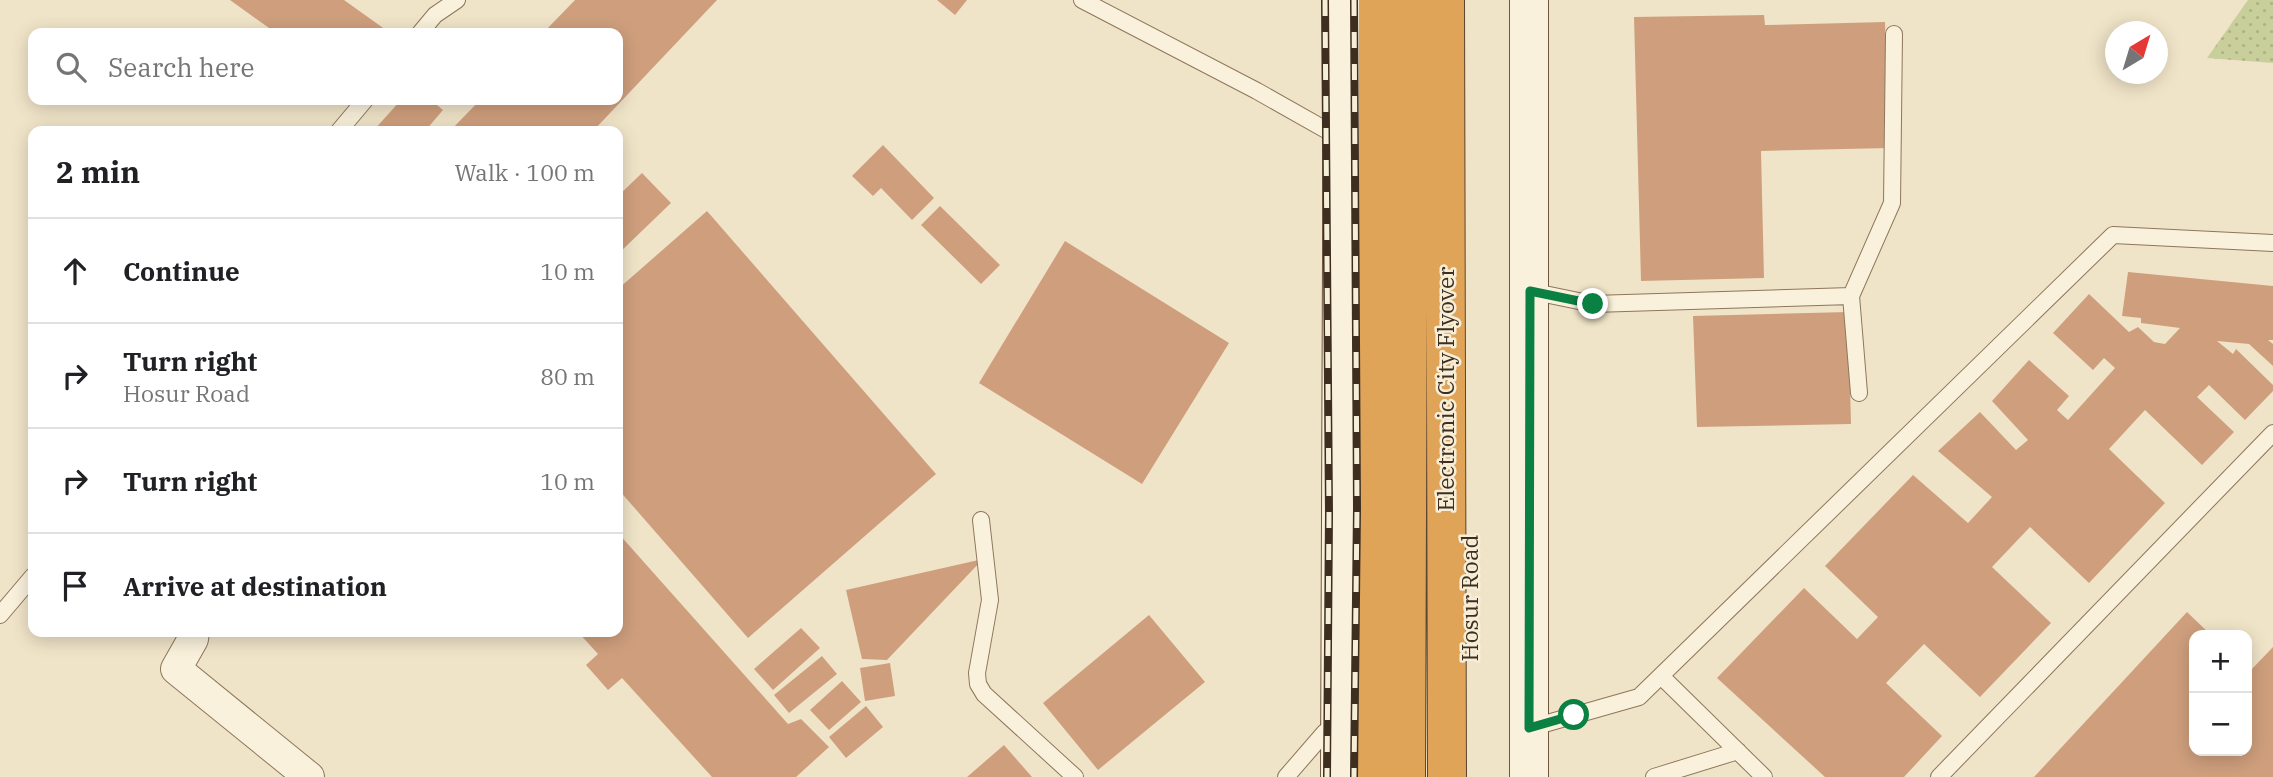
<!DOCTYPE html>
<meta charset="utf-8">
<style>
:root{--surface:#fff;--page:#f6f6f6;--text:#202124;--muted:#757577;--line:#e0e0e0}
body{margin:0;font-family:"IBM Plex Serif",serif;background:var(--page);color:var(--text)}
.controls{position:absolute;right:21px;bottom:21px;display:grid;overflow:hidden;border-radius:14px;box-shadow:0 4px 18px #0003}
.controls button{width:63px;height:63px;display:grid;place-items:center;padding:0;border:0;border-bottom:2px solid var(--line);background:var(--surface);color:var(--text);font:35px sans-serif}
.compass{position:absolute;left:2105px;top:21px;width:63px;height:63px;border-radius:50%;background:var(--surface);box-shadow:0 4px 18px #0003;rotate:38deg}
.stop{position:absolute;width:21px;height:21px;margin:-16px;border:5px solid #0b8043;border-radius:50%;background:#fff}
.stop.end{background:#0b8043;border-color:#fff;box-shadow:0 2px 7px #0008}
.list{margin:0;padding:0;list-style:none}
h2{display:flex;justify-content:space-between;align-items:center;height:91px;margin:0;padding:0 28px;font-size:30px}
h2 small{font-size:23px;font-weight:400;color:var(--muted)}
.list li{display:grid;grid-template-columns:46px 1fr auto;gap:21px;align-items:center;box-sizing:border-box;height:105px;padding:0 28px;border-top:2px solid var(--line)}
.list b{display:block;font-size:26px;white-space:nowrap}
.list p{margin:0;font-size:23px;white-space:nowrap;color:var(--muted)}
.list em{font-size:23px;font-style:normal;color:var(--muted)}
.icon{flex:none;width:38px;height:38px;fill:none;stroke:currentColor;stroke-width:2;stroke-linecap:round;stroke-linejoin:round}
.map{position:relative;flex:none;width:2273px;height:777px;overflow:hidden}
.search{position:absolute;background:var(--surface);box-shadow:0 4px 18px #0003;left:28px;top:28px;width:595px;height:77px;display:flex;align-items:center;gap:18px;box-sizing:border-box;padding:0 24px;border-radius:14px;color:var(--muted);font-size:26px}
.panel{position:absolute;background:var(--surface);box-shadow:0 4px 18px #0003;left:28px;top:126px;width:595px;height:511px;border-radius:14px}
.map>svg:first-child{display:block}
.park{fill:url(#park-dots)}
.building{fill:#cf9f7d}
.lines{fill:none;stroke-linecap:round;stroke-linejoin:round}
.lane-casing{stroke:#8d765c;stroke-width:18}
.street-casing{stroke:#8d765c;stroke-width:32}
.secondary-casing{stroke:#6f573f;stroke-width:40}
.highway-casing{stroke:#5b4430;stroke-width:40}
.lane{stroke:#faf1dc;stroke-width:16}
.street{stroke:#faf1dc;stroke-width:30}
.secondary{stroke:#faf1dc;stroke-width:38}
.highway{stroke:#e0a458;stroke-width:38}
.rail-casing{stroke:#3d2e20;stroke-width:8}
.rail{stroke:#f7eed8;stroke-width:5;stroke-dasharray:16;stroke-linecap:butt}
.route{stroke:#0b8043;stroke-width:9}
.labels{text-anchor:middle;dominant-baseline:central;stroke-width:5;stroke-linejoin:round;paint-order:stroke}
.street-label{font-size:23px;fill:#3d2e20;stroke:#f7eed8}
</style>
<div class="map">
<svg width="2273" height="777" viewBox="0 0 2273 777">
<defs>
<pattern id="park-dots" width="8" height="8" patternUnits="userSpaceOnUse" patternTransform="scale(1.75)"><rect width="8" height="8" fill="#c9cf9b"/><path d="M2 2h.1M6 6h.1" fill="none" stroke="#aeb285" stroke-width="1.8" stroke-linecap="round"/></pattern>
</defs>
<rect width="100%" height="100%" fill="#f0e4c8"/>
<!-- park -->
<path class="park" d="M 2248,0 L 2273,0 L 2273,63 L 2207,58 Z"/>
<!-- building -->
<path class="building" d="M 230,0 L 344,0 L 386,30 L 384,33 L 276,33 Z
M 575,0 L 717,0 L 593,131 L 450,131 L 480,100 L 618,100 L 618,33 L 543,33 Z
M 937,0 L 967,0 L 955,15 Z
M 1764,15 L 1765,25 L 1885,22 L 1889,148 L 1761,151 L 1764,278 L 1641,281 L 1634,17 Z
M 401,100 L 431,100 L 443,110 L 425,131 L 373,131 Z
M 883,145 L 934,198 L 912,220 L 881,188 L 873,196 L 852,176 Z
M 642,173 L 671,203 L 618,254 L 618,196 Z
M 940,206 L 1000,265 L 981,284 L 921,225 Z
M 707,211 L 936,474 L 748,638 L 618,489 L 618,289 Z
M 1065,241 L 1229,343 L 1142,484 L 979,383 Z
M 2128,272 L 2273,286 L 2273,340 L 2268,340 L 2273,344 L 2273,366 L 2249,344 L 2217,341 L 2233,354 L 2236,349 L 2273,385 L 2273,391 L 2245,420 L 2209,385 L 2197,397 L 2234,432 L 2202,465 L 2145,410 L 2109,449 L 2165,503 L 2089,583 L 2030,527 L 1992,567 L 2051,623 L 1980,697 L 1924,644 L 1886,683 L 1942,736 L 1904,777 L 1825,777 L 1717,678 L 1804,588 L 1857,639 L 1878,617 L 1825,566 L 1913,475 L 1968,523 L 1992,497 L 1938,451 L 1980,412 L 2016,450 L 2028,440 L 1992,401 L 2029,360 L 2069,396 L 2057,410 L 2068,420 L 2115,368 L 2104,358 L 2093,370 L 2053,333 L 2089,294 L 2129,332 L 2138,327 L 2154,342 L 2165,344 L 2180,328 L 2141,323 L 2141,318 L 2122,316 Z
M 1848,312 L 1851,424 L 1697,427 L 1693,316 Z
M 618,533 L 788,724 L 801,719 L 829,747 L 796,777 L 712,777 L 622,678 L 608,690 L 586,665 L 598,654 L 578,632 L 618,632 Z
M 983,559 L 887,660 L 862,659 L 846,590 Z
M 2187,612 L 2211,635 L 2194,635 L 2194,751 L 2247,751 L 2247,668 L 2250,671 L 2273,647 L 2273,777 L 2034,777 Z
M 1149,615 L 1205,682 L 1098,770 L 1043,703 Z
M 801,628 L 820,648 L 773,690 L 754,669 Z
M 822,656 L 837,674 L 789,713 L 774,695 Z
M 890,663 L 895,696 L 865,701 L 860,668 Z
M 842,681 L 861,702 L 829,730 L 810,710 Z
M 866,706 L 883,727 L 846,758 L 829,737 Z
M 1004,745 L 1032,777 L 967,777 Z"/>
<g class="lines">
<!-- lane casing -->
<g class="lane-casing">
<path id="lane" d="M 1082,0 L 1257,91 L 1342,139
M 420,33 L 435,15 L 457,0
M 339,131 L 365,100
M 1530,291 L 1593,304 L 1851,296 L 1892,203 L 1894,34
M 1851,296 L 1859,393
M 981,520 L 990,600 L 977,673 L 978,684 L 984,694 L 1075,777
M 0,615 L 33,576
M 1661,676 L 1764,777
M 1530,728 L 1639,697 L 2113,235 L 2273,243
M 1286,777 L 1325,732 L 1338,729
M 1654,777 L 1738,751
M 1939,777 L 2273,433"/>
</g>
<!-- street casing -->
<g class="street-casing">
<path id="street" d="M 194,632 L 193,639 L 176,669 L 309,777"/>
</g>
<!-- secondary casing -->
<g class="secondary-casing">
<path id="secondary" d="M 1529,0 L 1529,777
M 1340,777 L 1343,0"/>
</g>
<!-- highway casing -->
<g class="highway-casing">
<path id="highway" d="M 1445,0 L 1447,777
M 1377,777 L 1378,0
M 1406,777 L 1409,0"/>
</g>
<!-- lane -->
<use href="#lane" class="lane"/>
<!-- street -->
<use href="#street" class="street"/>
<!-- secondary -->
<use href="#secondary" class="secondary"/>
<!-- highway -->
<use href="#highway" class="highway"/>
<!-- rail casing -->
<g class="rail-casing">
<path id="rail" d="M 1325,0 L 1329,514 L 1327,777
M 1354,0 L 1357,508 L 1354,777"/>
</g>
<!-- rail -->
<use href="#rail" class="rail"/>
</g>
<g class="lines">
<!-- route -->
<path class="route" d="M 1574,715 L 1529,728 L 1530,291 L 1593,304"/>
</g>
<g class="labels">
<!-- street labels -->
<g class="street-label">
<text transform="translate(1445 389) rotate(-90)">Electronic City Flyover</text>
<text transform="translate(1469 598) rotate(-90)">Hosur Road</text>
</g>
</g>
</svg>
<div class="controls">
<button>+</button>
<button>−</button>
</div>
<svg class="compass" viewBox="-18 -18 36 36"><path d="M0-13l5 13h-10z" fill="#e53935"/><path d="M0 13l5-13h-10z" fill="#757577"/></svg>
<div class="stop" style="left:1574px;top:715px"></div>
<div class="stop end" style="left:1593px;top:304px"></div>
<div class="search"><svg class="icon" aria-label="search" viewBox="0 0 24 24"><circle cx="10" cy="10" r="6"/><path d="M15 15l6 6"/></svg>Search here</div>
<section class="panel">
<h2>2 min<small>Walk · 100 m</small></h2>
<ul class="list">
<li><svg class="icon" aria-label="ahead" viewBox="0 0 24 24"><path d="M12 20V5M6 11l6-6 6 6"/></svg><div><b>Continue</b></div><em>10 m</em></li>
<li><svg class="icon" aria-label="right" viewBox="0 0 24 24"><path d="M7 20v-9h11M14 6l5 5-5 5"/></svg><div><b>Turn right</b><p>Hosur Road</p></div><em>80 m</em></li>
<li><svg class="icon" aria-label="right" viewBox="0 0 24 24"><path d="M7 20v-9h11M14 6l5 5-5 5"/></svg><div><b>Turn right</b></div><em>10 m</em></li>
<li><svg class="icon" aria-label="arrive" viewBox="0 0 24 24"><path d="M6 21V4h12l-3 4 3 4H6"/></svg><div><b>Arrive at destination</b></div></li>
</ul>
</section>
</div>
